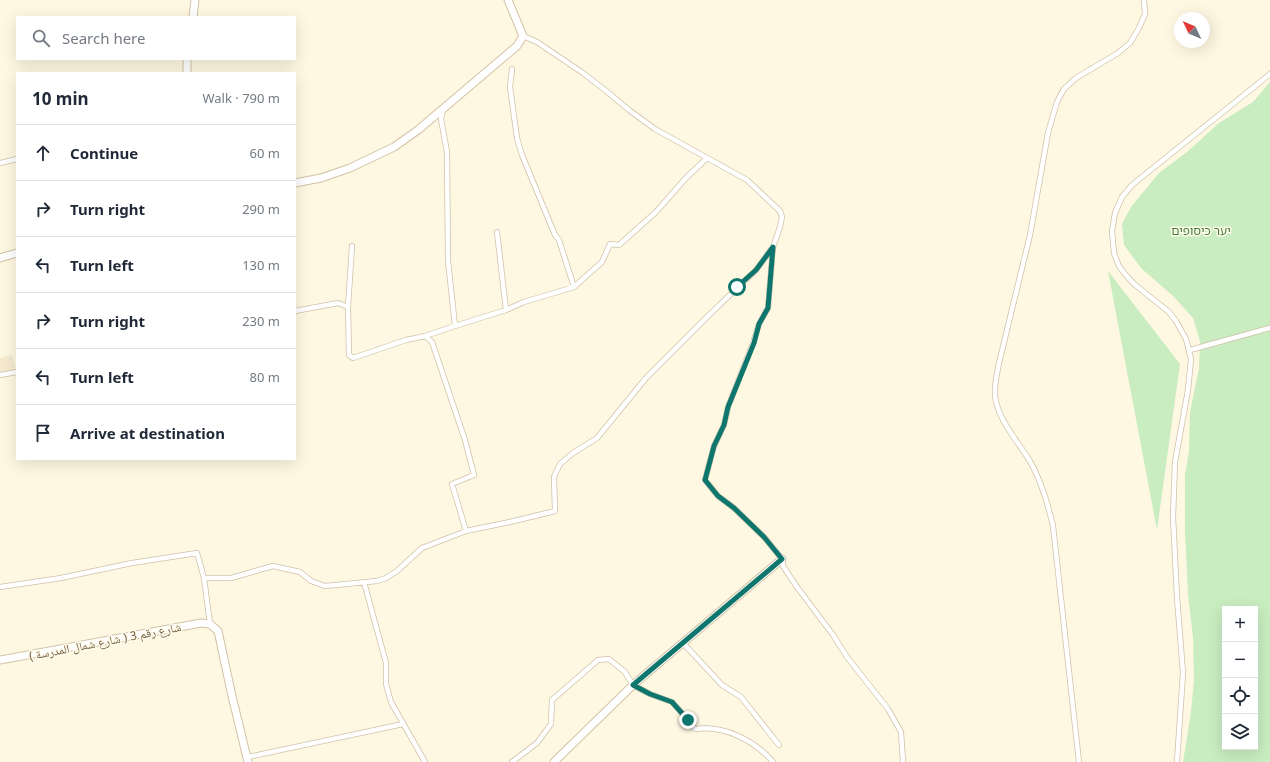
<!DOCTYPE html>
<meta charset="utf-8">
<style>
:root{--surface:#fff;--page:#f6f6f7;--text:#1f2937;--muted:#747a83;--line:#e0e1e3}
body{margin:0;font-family:"Noto Sans","Noto Naskh Arabic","Noto Sans Hebrew",sans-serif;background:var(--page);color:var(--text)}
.controls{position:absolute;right:12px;bottom:12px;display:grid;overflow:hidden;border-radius:0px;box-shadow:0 4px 16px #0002}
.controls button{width:36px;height:36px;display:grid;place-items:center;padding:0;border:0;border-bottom:1px solid var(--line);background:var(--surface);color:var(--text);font:20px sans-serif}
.compass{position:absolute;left:1174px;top:12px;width:36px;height:36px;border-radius:50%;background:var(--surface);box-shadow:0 4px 16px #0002;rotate:314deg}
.stop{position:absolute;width:12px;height:12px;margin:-9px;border:3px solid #0f766e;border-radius:50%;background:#fff}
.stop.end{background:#0f766e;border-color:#fff;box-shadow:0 1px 4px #0008}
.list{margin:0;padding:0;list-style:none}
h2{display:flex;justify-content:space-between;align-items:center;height:52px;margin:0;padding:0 16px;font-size:17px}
h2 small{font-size:13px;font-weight:400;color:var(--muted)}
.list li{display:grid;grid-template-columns:26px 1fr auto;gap:12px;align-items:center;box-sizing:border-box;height:56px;padding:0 16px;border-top:1px solid var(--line)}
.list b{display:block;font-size:15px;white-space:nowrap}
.list em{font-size:13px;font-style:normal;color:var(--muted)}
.icon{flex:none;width:22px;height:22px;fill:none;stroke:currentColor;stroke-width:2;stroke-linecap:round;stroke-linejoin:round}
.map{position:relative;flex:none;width:1270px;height:762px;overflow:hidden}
.search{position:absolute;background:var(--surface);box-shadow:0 4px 16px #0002;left:16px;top:16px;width:280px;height:44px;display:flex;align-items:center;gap:10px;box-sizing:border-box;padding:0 14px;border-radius:0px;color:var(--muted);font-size:15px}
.panel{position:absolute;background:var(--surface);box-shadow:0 4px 16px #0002;left:16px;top:72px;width:280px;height:388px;border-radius:0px}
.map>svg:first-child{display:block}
.residential{fill:#f6ebd0}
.green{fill:#c9ecc0;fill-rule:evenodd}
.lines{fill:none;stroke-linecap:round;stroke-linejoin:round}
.street-casing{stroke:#d0c1a8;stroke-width:6}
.secondary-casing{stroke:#d3c2a5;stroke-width:9}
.street{stroke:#fff;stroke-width:4.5}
.secondary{stroke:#fff;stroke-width:7}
.route{stroke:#0f766e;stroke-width:5}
.labels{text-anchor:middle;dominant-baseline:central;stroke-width:3;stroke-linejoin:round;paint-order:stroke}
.park-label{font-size:12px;fill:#457e3e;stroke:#fffbea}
.street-label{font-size:12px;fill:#776147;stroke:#fffbea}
</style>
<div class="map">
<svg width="1270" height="762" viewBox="0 0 1270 762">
<rect width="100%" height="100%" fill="#fef8e2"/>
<!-- residential -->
<path class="residential" d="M 12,355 L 17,374 L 0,377 L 0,358 Z"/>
<!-- green -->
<path class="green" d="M 1270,82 L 1270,762 L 1183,762 L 1191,712 L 1194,680 L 1193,637 L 1188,595 L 1185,532 L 1185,475 L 1189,451 L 1190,412 L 1199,368 L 1200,341 L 1193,318 L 1174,297 L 1141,268 L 1124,245 L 1122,224 L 1131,207 L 1159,173 L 1187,152 L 1219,123 L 1253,102 ZM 1225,609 L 1255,609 L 1255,747 L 1225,747 Z
M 1108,271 L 1180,364 L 1157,530 Z"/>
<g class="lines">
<!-- street casing -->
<g class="street-casing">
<path id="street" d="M 523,36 L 537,42 L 583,73 L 605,90 L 629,110 L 655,129 L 747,180 L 780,211 L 782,217 L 780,227 L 773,247 L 768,308 L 759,324 L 753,343 L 728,407 L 724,425 L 714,446 L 705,480 L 718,496 L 734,508 L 764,537 L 782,559 L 783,566 L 797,587 L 833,635 L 847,657 L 888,709 L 901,732 L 903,762
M 512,69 L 510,87 L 517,138 L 522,155 L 555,235 L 559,240 L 574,287
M 443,109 L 441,119 L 447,152 L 448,261 L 455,326
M 0,163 L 17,159
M 497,232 L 506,310
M 352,246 L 348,307 L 349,355 L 353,358 L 406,340 L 425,336 L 432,342 L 465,440 L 474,475 L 452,484 L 466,531
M 295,311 L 338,303 L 348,307
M 425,336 L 455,326 L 506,310 L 524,302 L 574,287 L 602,262 L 610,244 L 619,245 L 656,212 L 685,179 L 707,158
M 1190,350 L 1270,328
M 0,375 L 17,372
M 204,578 L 210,624
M 364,582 L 386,663 L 386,684 L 391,702 L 425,762
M 0,587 L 61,578 L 132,563 L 197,553 L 204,578 L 231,578 L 273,566 L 300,572 L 311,581 L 325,586 L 377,581 L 386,578 L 397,571 L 422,548 L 466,531 L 510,522 L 555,511 L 554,477 L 560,464 L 573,453 L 597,438 L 646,378 L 708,316 L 756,270 L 773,247
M 683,643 L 722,685 L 741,697 L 779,745
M 248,757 L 403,724
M 512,762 L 537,743 L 551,724 L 552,700 L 598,660 L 609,659 L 625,672 L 633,685 L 650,694 L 672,702 L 688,720 L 695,729 C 724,725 754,740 773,762
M 1079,762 L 1053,526 C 1048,504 1042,483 1031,463 C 1019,442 998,421 995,396 C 994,385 997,374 999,363 L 1030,235 L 1048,133 L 1057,102 L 1064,89 L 1076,78 L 1118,53 L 1130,43 L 1139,28 L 1145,14 L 1144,0
M 1177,762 L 1183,673 L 1177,597 L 1173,517 L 1175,462 L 1188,390 L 1191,359 L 1186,339 L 1176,321 L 1169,312 L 1134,284 L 1125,274 L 1119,266 L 1114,253 L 1112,231 L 1115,213 L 1122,197 L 1132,185 L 1270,74"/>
</g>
<!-- secondary casing -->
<g class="secondary-casing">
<path id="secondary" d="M 193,17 L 195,0
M 187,59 L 187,73
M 295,183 L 321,178 L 350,168 L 394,147 L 418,130 L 517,46 L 523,36 L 508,0
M 0,258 L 17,253
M 0,660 L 201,623 L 210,624 L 218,631 L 232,696 L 248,762
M 554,762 L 633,685 L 782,559"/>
</g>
<!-- street -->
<use href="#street" class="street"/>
<!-- secondary -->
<use href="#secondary" class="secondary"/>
</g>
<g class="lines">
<!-- route -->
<path class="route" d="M 688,720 L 672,702 L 650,694 L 633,685 L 782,559 L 764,537 L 734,508 L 718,496 L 705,480 L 714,446 L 724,425 L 728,407 L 754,343 L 759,324 L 768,308 L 773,247 L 756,270 L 737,287"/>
</g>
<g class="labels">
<!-- park labels -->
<g class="park-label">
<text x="1201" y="230">יער כיסופים</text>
</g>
<!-- street labels -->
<g class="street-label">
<text transform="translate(105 641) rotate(-11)">شارع رقم 3 ( شارع شمال المدرسة )</text>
</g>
</g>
</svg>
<div class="controls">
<button>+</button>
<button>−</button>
<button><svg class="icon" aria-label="locate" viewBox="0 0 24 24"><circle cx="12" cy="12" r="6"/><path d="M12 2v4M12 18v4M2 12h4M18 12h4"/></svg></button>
<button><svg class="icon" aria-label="layers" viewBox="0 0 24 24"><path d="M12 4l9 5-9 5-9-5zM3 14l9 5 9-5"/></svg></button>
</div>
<svg class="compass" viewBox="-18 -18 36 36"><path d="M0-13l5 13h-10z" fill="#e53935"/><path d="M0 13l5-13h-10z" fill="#747a83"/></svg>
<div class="stop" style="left:737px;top:287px"></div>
<div class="stop end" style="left:688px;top:720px"></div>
<div class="search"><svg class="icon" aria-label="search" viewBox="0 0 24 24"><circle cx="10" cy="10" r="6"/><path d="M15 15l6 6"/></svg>Search here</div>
<section class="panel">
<h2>10 min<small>Walk · 790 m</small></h2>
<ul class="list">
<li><svg class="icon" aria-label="ahead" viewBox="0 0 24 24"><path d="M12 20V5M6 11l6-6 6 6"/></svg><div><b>Continue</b></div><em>60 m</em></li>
<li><svg class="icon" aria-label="right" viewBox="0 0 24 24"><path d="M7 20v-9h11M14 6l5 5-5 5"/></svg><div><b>Turn right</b></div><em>290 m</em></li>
<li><svg class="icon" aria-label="left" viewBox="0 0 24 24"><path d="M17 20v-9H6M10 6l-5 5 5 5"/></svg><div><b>Turn left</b></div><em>130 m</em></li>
<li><svg class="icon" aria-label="right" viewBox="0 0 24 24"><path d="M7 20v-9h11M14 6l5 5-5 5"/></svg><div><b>Turn right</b></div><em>230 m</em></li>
<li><svg class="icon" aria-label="left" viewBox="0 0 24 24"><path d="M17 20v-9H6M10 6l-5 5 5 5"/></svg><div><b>Turn left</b></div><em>80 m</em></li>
<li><svg class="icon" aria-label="arrive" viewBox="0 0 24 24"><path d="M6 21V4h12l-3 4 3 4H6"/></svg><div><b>Arrive at destination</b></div></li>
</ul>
</section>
</div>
